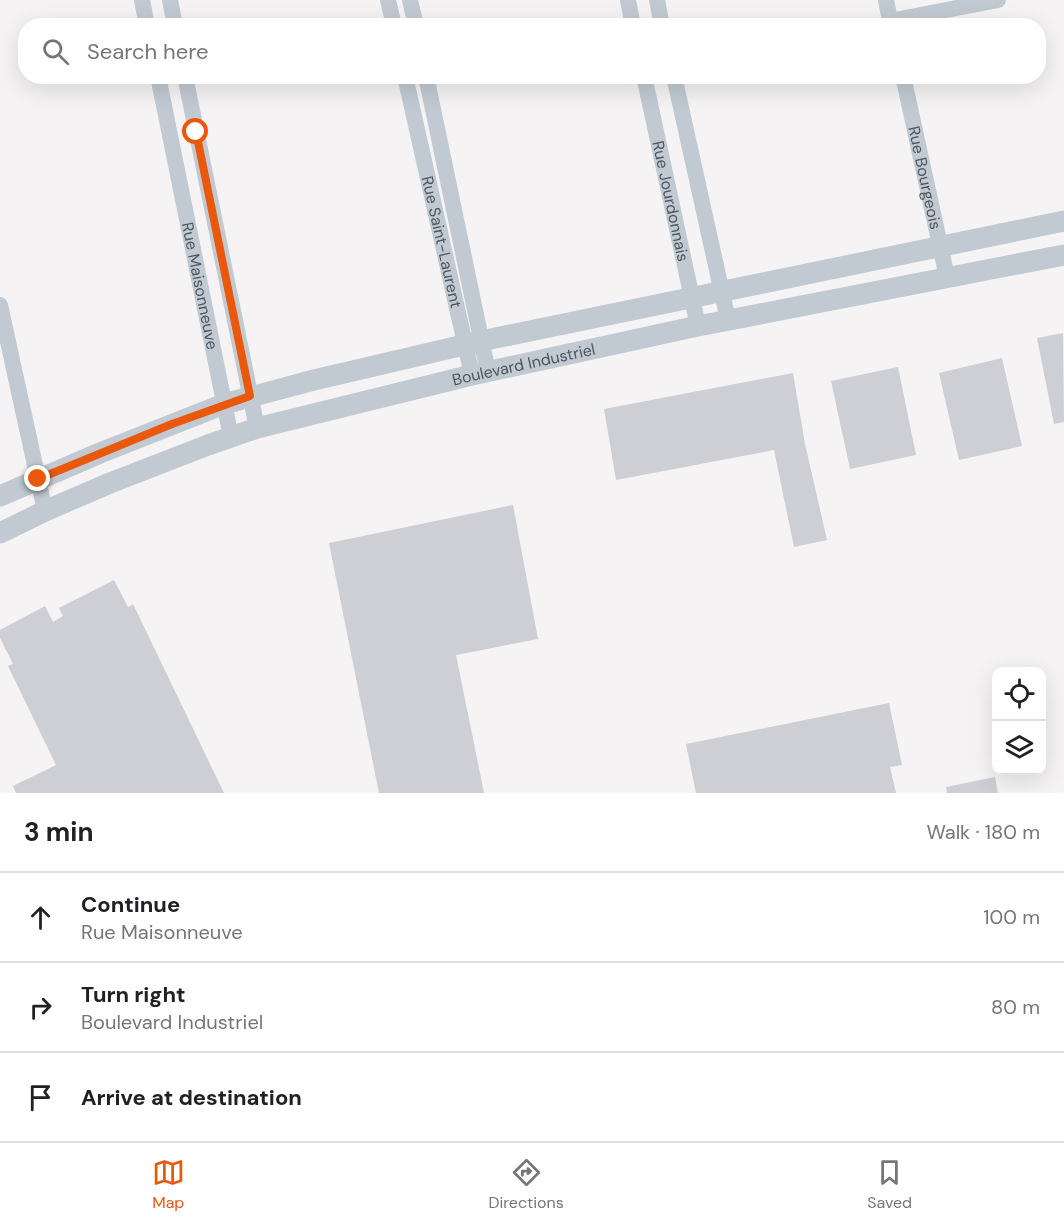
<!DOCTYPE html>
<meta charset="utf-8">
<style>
:root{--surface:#fff;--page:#f2f2f2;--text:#202124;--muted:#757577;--line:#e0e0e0;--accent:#ea580c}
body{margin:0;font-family:"DM Sans",sans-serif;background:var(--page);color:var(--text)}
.controls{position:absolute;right:18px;bottom:18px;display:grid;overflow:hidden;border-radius:12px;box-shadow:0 6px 24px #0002}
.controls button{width:54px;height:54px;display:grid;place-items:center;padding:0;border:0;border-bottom:2px solid var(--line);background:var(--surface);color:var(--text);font:30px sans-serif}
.stop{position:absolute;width:18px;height:18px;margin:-14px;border:4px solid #ea580c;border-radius:50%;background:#fff}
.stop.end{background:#ea580c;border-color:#fff;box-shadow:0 2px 6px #0008}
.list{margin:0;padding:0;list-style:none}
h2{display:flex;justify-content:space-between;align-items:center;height:78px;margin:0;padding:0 24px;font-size:26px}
h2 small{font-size:20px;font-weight:400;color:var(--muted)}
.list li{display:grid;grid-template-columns:39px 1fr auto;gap:18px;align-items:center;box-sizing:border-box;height:90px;padding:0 24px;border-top:2px solid var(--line)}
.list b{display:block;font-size:22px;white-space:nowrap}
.list p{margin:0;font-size:20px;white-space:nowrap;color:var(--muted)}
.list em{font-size:20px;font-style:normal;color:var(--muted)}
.icon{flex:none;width:33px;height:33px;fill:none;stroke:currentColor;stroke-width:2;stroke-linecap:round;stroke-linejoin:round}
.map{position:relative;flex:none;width:1064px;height:793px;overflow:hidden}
.search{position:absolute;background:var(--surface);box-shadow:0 6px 24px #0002;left:18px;right:18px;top:18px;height:66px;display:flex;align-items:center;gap:15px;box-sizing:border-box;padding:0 21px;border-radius:24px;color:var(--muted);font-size:22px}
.sheet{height:348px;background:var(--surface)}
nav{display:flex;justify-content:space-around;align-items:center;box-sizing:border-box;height:84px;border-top:2px solid var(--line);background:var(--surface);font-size:16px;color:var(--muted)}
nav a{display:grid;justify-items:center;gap:3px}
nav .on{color:var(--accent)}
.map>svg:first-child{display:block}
.building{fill:#cdcfd5}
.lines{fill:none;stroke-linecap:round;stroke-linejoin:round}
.minor{stroke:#c1cad2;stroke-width:16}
.tertiary{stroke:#c1cad2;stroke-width:21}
.route{stroke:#ea580c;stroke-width:8}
.labels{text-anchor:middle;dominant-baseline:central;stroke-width:5;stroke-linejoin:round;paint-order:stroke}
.street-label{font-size:16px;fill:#4a5661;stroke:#fff}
</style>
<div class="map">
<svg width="1064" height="793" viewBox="0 0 1064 793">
<rect width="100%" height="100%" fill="#f5f3f3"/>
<!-- building -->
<path class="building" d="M 1063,333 L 1064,422 L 1054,424 L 1037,338 Z
M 1002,358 L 1022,446 L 959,460 L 939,373 Z
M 898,367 L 916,455 L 850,469 L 831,381 Z
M 793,373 L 805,444 L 827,540 L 794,547 L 774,450 L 616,480 L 604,409 Z
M 513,505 L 538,639 L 456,655 L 484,793 L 379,793 L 329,543 Z
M 114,580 L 128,607 L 133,604 L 224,793 L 16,793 L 13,786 L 56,765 L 8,666 L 13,664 L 0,638 L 0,630 L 45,606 L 53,622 L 63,616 L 59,608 Z
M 889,703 L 902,765 L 890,767 L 896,793 L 696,793 L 686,744 Z
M 995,777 L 998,793 L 947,793 L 946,787 Z"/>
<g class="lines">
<!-- minor -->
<g class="minor">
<path d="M 142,0 L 147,26"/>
<path d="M 170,0 L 175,26"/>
<path d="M 388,0 L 394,26"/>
<path d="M 410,0 L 416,26"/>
<path d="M 628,0 L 633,26"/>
<path d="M 657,0 L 662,26"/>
<path d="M 886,0 L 891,26"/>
<path d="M 890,21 L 998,0"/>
<path id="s1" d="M 158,76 L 231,437"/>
<path d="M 185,76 L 257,428"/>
<path id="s2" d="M 405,76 L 472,375"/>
<path d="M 426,76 L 488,372"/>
<path id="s3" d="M 644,76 L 698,326"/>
<path d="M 674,76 L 728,320"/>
<path id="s4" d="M 903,76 L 947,277"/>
<path d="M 0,305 L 45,511"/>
</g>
<!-- tertiary -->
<g class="tertiary">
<path d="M 0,496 L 100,453 L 224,404 L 314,380 L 481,341 L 1064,221"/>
<path id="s5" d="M 0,533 L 45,511 L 110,483 L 208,445 L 257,428 L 472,375 L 698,326 L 1064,255"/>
</g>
</g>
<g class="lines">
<!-- route -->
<path class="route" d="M 38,479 L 172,424 L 250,396 L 196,132"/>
</g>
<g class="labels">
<!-- street labels -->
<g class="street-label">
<text stroke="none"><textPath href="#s4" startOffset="104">Rue Bourgeois</textPath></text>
<text stroke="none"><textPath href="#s3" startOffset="128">Rue Jourdonnais</textPath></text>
<text stroke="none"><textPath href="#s2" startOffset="170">Rue Saint-Laurent</textPath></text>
<text stroke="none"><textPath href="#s1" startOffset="214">Rue Maisonneuve</textPath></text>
<text stroke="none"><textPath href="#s5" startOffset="552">Boulevard Industriel</textPath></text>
</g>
</g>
</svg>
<div class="controls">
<button><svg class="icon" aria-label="locate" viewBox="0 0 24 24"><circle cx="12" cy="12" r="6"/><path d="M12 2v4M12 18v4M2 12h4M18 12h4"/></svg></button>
<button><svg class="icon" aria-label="layers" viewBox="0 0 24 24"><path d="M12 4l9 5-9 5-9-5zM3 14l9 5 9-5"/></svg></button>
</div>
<div class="stop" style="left:196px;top:132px"></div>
<div class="stop end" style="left:38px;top:479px"></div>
<div class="search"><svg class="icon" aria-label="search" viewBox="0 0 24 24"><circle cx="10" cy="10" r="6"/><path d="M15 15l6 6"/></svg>Search here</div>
</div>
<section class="sheet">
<h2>3 min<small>Walk · 180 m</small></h2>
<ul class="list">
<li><svg class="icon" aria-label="ahead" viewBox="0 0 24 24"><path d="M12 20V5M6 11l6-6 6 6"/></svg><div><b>Continue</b><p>Rue Maisonneuve</p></div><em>100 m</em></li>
<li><svg class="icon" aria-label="right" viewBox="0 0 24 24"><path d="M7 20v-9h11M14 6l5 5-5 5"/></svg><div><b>Turn right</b><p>Boulevard Industriel</p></div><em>80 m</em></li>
<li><svg class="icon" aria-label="arrive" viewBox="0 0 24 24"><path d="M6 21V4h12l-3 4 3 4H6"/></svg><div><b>Arrive at destination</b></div></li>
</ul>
</section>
<nav>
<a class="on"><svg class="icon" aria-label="map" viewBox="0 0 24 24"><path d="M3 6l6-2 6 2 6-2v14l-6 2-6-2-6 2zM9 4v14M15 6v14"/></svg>Map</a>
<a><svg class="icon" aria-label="directions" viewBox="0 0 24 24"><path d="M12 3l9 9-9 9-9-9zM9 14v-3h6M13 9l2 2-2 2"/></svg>Directions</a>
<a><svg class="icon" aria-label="saved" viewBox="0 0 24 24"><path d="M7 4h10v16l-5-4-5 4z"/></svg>Saved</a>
</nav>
